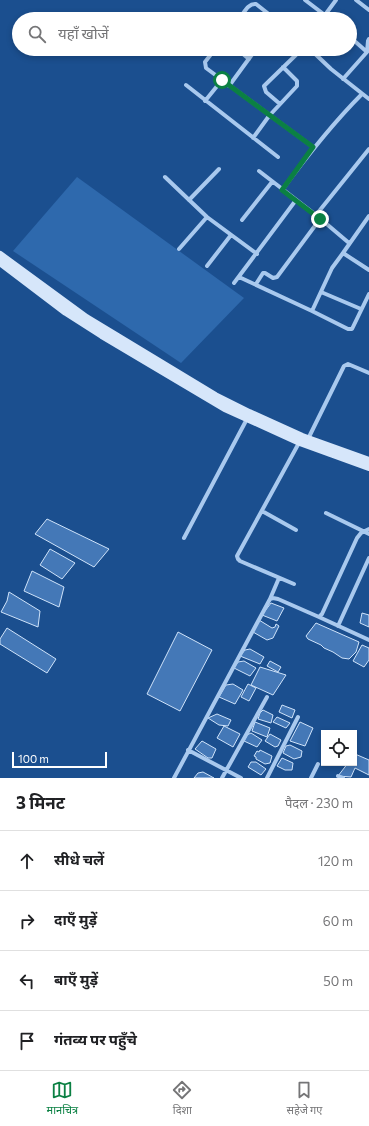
<!DOCTYPE html>
<html lang="hi">
<meta charset="utf-8">
<style>
:root{--surface:#fff;--page:#f2f2f2;--text:#202124;--muted:#757577;--line:#e0e0e0;--accent:#0b8043}
body{margin:0;font-family:Commissioner,"Noto Sans Devanagari",sans-serif;background:var(--page);color:var(--text)}
.controls{position:absolute;right:12px;bottom:12px;display:grid;overflow:hidden;border-radius:0px;box-shadow:0 2px 6px #0003}
.controls button{width:36px;height:36px;display:grid;place-items:center;padding:0;border:0;border-bottom:1px solid var(--line);background:var(--surface);color:var(--text);font:20px sans-serif}
.scale{position:absolute;left:12px;bottom:10px;width:95px;box-sizing:border-box;padding-left:4px;border:2px solid #fff;border-top:0;font-size:11px;line-height:14px;white-space:nowrap;color:#fff;-webkit-text-stroke:3px #1b4f8f;paint-order:stroke}
.stop{position:absolute;width:12px;height:12px;margin:-9px;border:3px solid #0b8043;border-radius:50%;background:#fff}
.stop.end{background:#0b8043;border-color:#fff;box-shadow:0 1px 4px #0008}
.list{margin:0;padding:0;list-style:none}
h2{display:flex;justify-content:space-between;align-items:center;height:52px;margin:0;padding:0 16px;font-size:17px}
h2 small{font-size:13px;font-weight:400;color:var(--muted)}
.list li{display:grid;grid-template-columns:26px 1fr auto;gap:12px;align-items:center;box-sizing:border-box;height:60px;padding:0 16px;border-top:1px solid var(--line)}
.list b{display:block;font-size:15px;white-space:nowrap}
.list em{font-size:13px;font-style:normal;color:var(--muted)}
.icon{flex:none;width:22px;height:22px;fill:none;stroke:currentColor;stroke-width:2;stroke-linecap:round;stroke-linejoin:round}
.map{position:relative;flex:none;width:369px;height:778px;overflow:hidden}
.search{position:absolute;background:var(--surface);box-shadow:0 2px 6px #0003;left:12px;right:12px;top:12px;height:44px;display:flex;align-items:center;gap:10px;box-sizing:border-box;padding:0 14px;border-radius:22px;color:var(--muted);font-size:15px}
.sheet{height:292px;background:var(--surface)}
nav{display:flex;justify-content:space-around;align-items:center;box-sizing:border-box;height:56px;border-top:1px solid var(--line);background:var(--surface);font-size:11px;color:var(--muted)}
nav a{display:grid;justify-items:center;gap:2px}
nav .on{color:var(--accent)}
.map>svg:first-child{display:block}
.green{fill:#2e69ad}
.building{fill:#4478b7;stroke:#cfe3fa}
.lines{fill:none;stroke-linecap:round;stroke-linejoin:round}
.minor{stroke:#a9c9ee;stroke-width:4}
.secondary{stroke:#d6e6fa;stroke-width:8}
.route{stroke:#0b8043;stroke-width:5}
</style>
<div class="map">
<svg width="369" height="778" viewBox="0 0 369 778">
<rect width="100%" height="100%" fill="#1b4f8f"/>
<!-- green -->
<path class="green" d="M 77,177 L 244,298 L 181,363 L 13,251 Z"/>
<!-- building -->
<path class="building" d="M 47,519 L 109,549 L 94,567 L 35,534 Z
M 50,549 L 75,563 L 62,579 L 40,565 Z
M 32,571 L 64,587 L 59,607 L 24,591 Z
M 9,592 L 40,611 L 38,627 L 1,612 L 7,601 Z
M 271,603 L 284,608 L 277,621 L 262,615 Z
M 362,613 L 369,615 L 369,627 L 360,623 Z
M 259,620 L 272,628 L 275,627 L 276,624 L 279,626 L 273,638 L 267,640 L 253,632 Z
M 316,623 L 359,642 L 356,652 L 349,659 L 342,658 L 333,652 L 324,648 L 321,645 L 308,639 L 306,636 Z
M 7,628 L 56,659 L 47,673 L 0,644 L 0,639 Z
M 178,632 L 212,650 L 180,711 L 147,694 Z
M 362,645 L 369,648 L 369,660 L 364,667 L 353,661 Z
M 250,649 L 264,657 L 260,664 L 240,656 L 245,650 Z
M 244,661 L 256,668 L 250,676 L 234,668 L 238,662 Z
M 270,661 L 281,667 L 278,672 L 267,666 Z
M 260,667 L 286,675 L 273,695 L 251,685 Z
M 233,684 L 243,690 L 235,704 L 219,697 L 226,685 Z
M 248,684 L 256,688 L 249,701 L 241,697 Z
M 282,705 L 295,710 L 292,718 L 279,712 Z
M 263,710 L 273,715 L 271,723 L 258,719 L 260,713 Z
M 217,714 L 231,720 L 228,726 L 219,725 L 208,718 Z
M 277,717 L 290,723 L 286,728 L 273,722 Z
M 255,722 L 270,728 L 267,737 L 252,731 Z
M 300,722 L 313,728 L 305,746 L 290,741 Z
M 224,726 L 240,734 L 233,747 L 217,738 Z
M 251,733 L 262,740 L 257,747 L 244,741 L 247,735 Z
M 270,734 L 281,740 L 278,746 L 275,747 L 265,741 Z
M 202,741 L 216,749 L 212,758 L 208,758 L 195,749 Z
M 290,745 L 302,751 L 301,757 L 294,759 L 283,753 L 286,746 Z
M 260,750 L 272,756 L 270,763 L 265,764 L 256,759 L 256,757 L 254,756 L 257,751 L 259,752 Z
M 355,754 L 369,760 L 369,775 L 355,768 L 351,777 L 338,776 L 348,763 L 354,763 L 354,756 Z
M 282,758 L 293,763 L 292,770 L 285,770 L 277,766 Z
M 251,762 L 256,762 L 266,769 L 261,775 L 248,767 Z
M 203,772 L 214,778 L 194,778 L 198,773 Z"/>
<g class="lines">
<!-- minor -->
<path class="minor" d="M 305,0 L 330,19
M 356,0 L 369,10
M 239,19 C 244,13 248,3 256,4 L 275,19
M 322,19 L 336,0
M 350,37 L 367,52
M 215,49 L 205,62 L 206,68 L 313,147
M 237,49 L 249,59
M 310,49 L 331,69 L 369,99
M 343,79 L 367,52 L 368,41 L 369,39
M 186,85 L 278,157
M 229,86 L 256,49
M 205,101 L 222,80
M 280,104 L 266,92 L 264,86 L 302,49
M 253,138 L 269,116 L 297,86 L 297,81 L 283,67
M 259,171 L 316,215 L 349,243
M 165,177 L 207,217 L 257,254
M 282,190 C 307,156 332,124 362,94
M 189,200 L 219,169
M 316,215 L 369,149
M 369,216 L 343,253 L 369,270
M 242,220 L 272,182
M 179,249 L 207,217
M 343,253 L 332,268 L 312,311 L 348,329 L 352,329 L 369,294
M 207,266 L 231,235
M 239,277 L 312,311
M 234,283 L 296,200
M 256,284 L 263,273 L 265,273 L 273,278 L 277,277 L 320,219
M 321,292 L 361,309
M 308,439 L 344,366 L 348,364 L 369,373
M 262,511 L 296,530
M 326,513 L 369,534
M 184,538 L 248,417
M 294,584 L 240,561 L 238,559 L 237,556 L 300,441
M 270,599 L 279,578
M 319,617 L 369,640
M 338,626 L 369,558
M 188,750 L 241,778
M 338,776 L 343,778
M 174,778 L 270,599 L 273,598 L 278,599 L 319,617 L 322,614 L 357,538 L 361,533 L 369,529
M 222,778 L 267,697
M 267,778 L 298,717
M 311,778 L 318,764"/>
<!-- secondary -->
<path class="secondary" d="M 0,255 L 86,318 L 215,396 L 249,413 L 302,437 L 369,461
M 0,262 L 66,312 L 102,335 L 225,408 L 300,442 L 369,467"/>
</g>
<g class="lines">
<!-- route -->
<path class="route" d="M 222,80 L 313,147 L 282,190 L 320,219"/>
</g>
</svg>
<div class="controls">
<button><svg class="icon" aria-label="locate" viewBox="0 0 24 24"><circle cx="12" cy="12" r="6"/><path d="M12 2v4M12 18v4M2 12h4M18 12h4"/></svg></button>
</div>
<div class="scale">100 m</div>
<div class="stop" style="left:222px;top:80px"></div>
<div class="stop end" style="left:320px;top:219px"></div>
<div class="search"><svg class="icon" aria-label="search" viewBox="0 0 24 24"><circle cx="10" cy="10" r="6"/><path d="M15 15l6 6"/></svg>यहाँ खोजें</div>
</div>
<section class="sheet">
<h2>3 मिनट<small>पैदल · 230 m</small></h2>
<ul class="list">
<li><svg class="icon" aria-label="ahead" viewBox="0 0 24 24"><path d="M12 20V5M6 11l6-6 6 6"/></svg><div><b>सीधे चलें</b></div><em>120 m</em></li>
<li><svg class="icon" aria-label="right" viewBox="0 0 24 24"><path d="M7 20v-9h11M14 6l5 5-5 5"/></svg><div><b>दाएँ मुड़ें</b></div><em>60 m</em></li>
<li><svg class="icon" aria-label="left" viewBox="0 0 24 24"><path d="M17 20v-9H6M10 6l-5 5 5 5"/></svg><div><b>बाएँ मुड़ें</b></div><em>50 m</em></li>
<li><svg class="icon" aria-label="arrive" viewBox="0 0 24 24"><path d="M6 21V4h12l-3 4 3 4H6"/></svg><div><b>गंतव्य पर पहुँचे</b></div></li>
</ul>
</section>
<nav>
<a class="on"><svg class="icon" aria-label="map" viewBox="0 0 24 24"><path d="M3 6l6-2 6 2 6-2v14l-6 2-6-2-6 2zM9 4v14M15 6v14"/></svg>मानचित्र</a>
<a><svg class="icon" aria-label="directions" viewBox="0 0 24 24"><path d="M12 3l9 9-9 9-9-9zM9 14v-3h6M13 9l2 2-2 2"/></svg>दिशा</a>
<a><svg class="icon" aria-label="saved" viewBox="0 0 24 24"><path d="M7 4h10v16l-5-4-5 4z"/></svg>सहेजे गए</a>
</nav>
